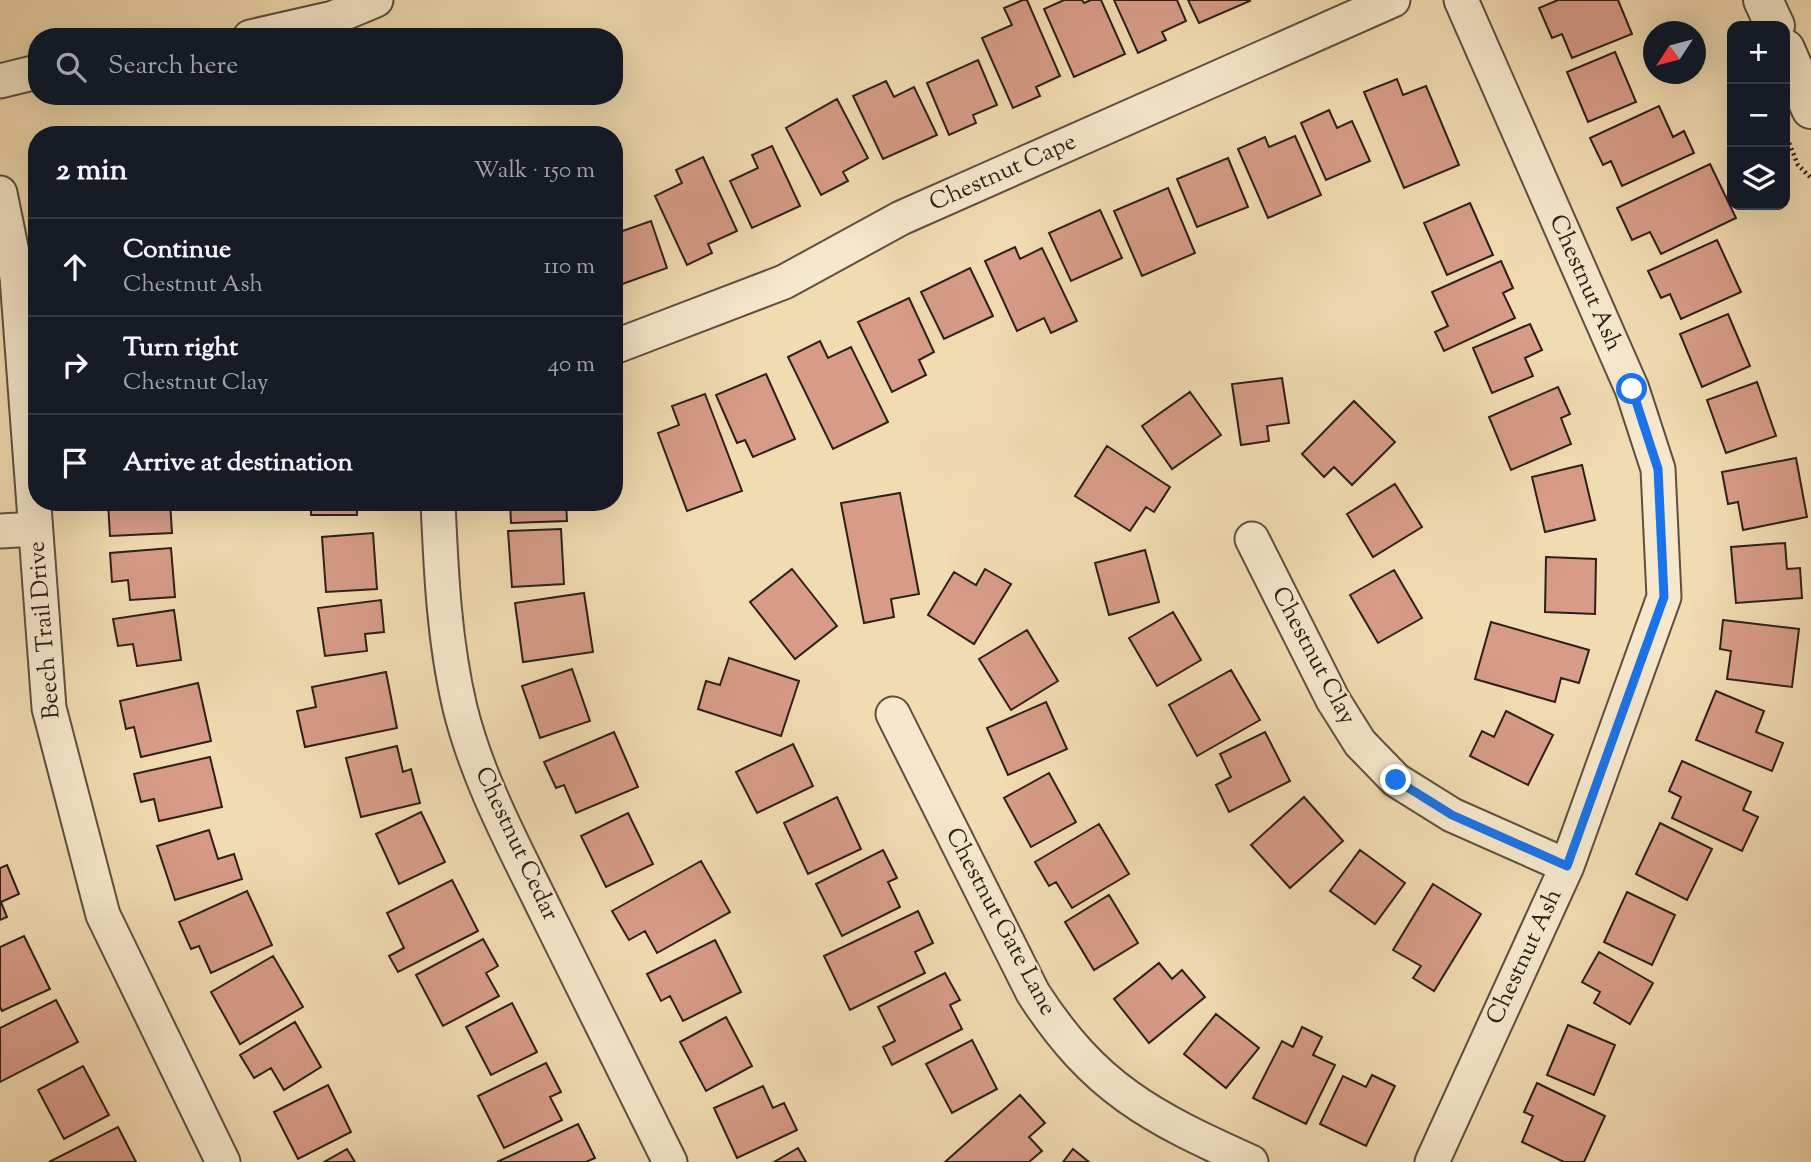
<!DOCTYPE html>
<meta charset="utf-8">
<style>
:root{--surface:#171b24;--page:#20242c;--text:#f1f3f6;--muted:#9ea1a6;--line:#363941}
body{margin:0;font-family:"Sorts Mill Goudy",serif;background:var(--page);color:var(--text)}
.controls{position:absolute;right:21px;top:21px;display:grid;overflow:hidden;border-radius:14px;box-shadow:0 7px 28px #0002}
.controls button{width:63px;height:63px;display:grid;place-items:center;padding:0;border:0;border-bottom:2px solid var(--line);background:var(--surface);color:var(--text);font:35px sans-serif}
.compass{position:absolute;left:1643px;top:21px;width:63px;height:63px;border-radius:50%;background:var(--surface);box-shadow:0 7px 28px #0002;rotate:234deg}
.stop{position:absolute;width:21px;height:21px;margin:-16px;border:5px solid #1a73e8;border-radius:50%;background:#fff}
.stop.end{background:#1a73e8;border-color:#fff;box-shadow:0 2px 7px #0008}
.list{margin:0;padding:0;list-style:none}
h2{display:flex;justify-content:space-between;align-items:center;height:91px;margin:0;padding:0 28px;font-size:30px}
h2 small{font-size:23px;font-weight:400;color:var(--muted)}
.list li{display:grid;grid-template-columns:46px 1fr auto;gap:21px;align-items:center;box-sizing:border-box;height:98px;padding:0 28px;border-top:2px solid var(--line)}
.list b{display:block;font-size:26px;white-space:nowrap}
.list p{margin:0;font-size:23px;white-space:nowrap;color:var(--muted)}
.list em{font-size:23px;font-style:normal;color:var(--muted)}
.icon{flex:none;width:38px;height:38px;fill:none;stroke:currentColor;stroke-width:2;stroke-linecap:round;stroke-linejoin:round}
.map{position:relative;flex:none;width:1811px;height:1162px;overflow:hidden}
.search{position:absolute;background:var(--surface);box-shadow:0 7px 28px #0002;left:28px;top:28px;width:595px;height:77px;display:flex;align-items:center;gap:18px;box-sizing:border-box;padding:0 24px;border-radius:28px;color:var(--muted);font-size:26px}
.panel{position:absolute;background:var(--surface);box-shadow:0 7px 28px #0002;left:28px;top:126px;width:595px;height:385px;border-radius:28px}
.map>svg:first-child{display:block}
.building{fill:#d79b87;stroke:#2d201a;stroke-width:2}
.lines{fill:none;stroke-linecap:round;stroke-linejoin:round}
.minor-casing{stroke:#5e4f40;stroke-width:37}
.tertiary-casing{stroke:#5e4f40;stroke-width:42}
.path{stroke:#2d201a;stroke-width:4.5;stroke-dasharray:2 3.5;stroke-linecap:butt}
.minor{stroke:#f6e8cc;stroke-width:33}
.tertiary{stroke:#f6e8cc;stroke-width:38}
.route{stroke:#1a73e8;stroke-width:9}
.labels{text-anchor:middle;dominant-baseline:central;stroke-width:5;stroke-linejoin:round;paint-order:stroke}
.street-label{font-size:24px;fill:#2d201a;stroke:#f6e8cc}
</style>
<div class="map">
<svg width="1811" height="1162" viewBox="0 0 1811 1162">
<rect width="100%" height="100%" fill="#f1dbb0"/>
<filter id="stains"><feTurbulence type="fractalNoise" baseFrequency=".00286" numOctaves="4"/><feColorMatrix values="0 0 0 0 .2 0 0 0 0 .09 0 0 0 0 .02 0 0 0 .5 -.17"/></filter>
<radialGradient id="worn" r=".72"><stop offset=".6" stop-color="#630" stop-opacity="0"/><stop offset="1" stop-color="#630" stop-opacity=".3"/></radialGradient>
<!-- building -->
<path class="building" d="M 1023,0 L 1027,0 L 1060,76 L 1036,87 L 1040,96 L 1013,108 L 982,38 L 1012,25 L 1004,8 Z
M 1064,0 L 1082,0 L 1084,3 L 1091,0 L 1101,0 L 1125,54 L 1074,77 L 1044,9 Z
M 1114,0 L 1177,0 L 1186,21 L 1162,32 L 1166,40 L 1138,53 Z
M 1188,0 L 1249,0 L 1250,1 L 1199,23 Z
M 1558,0 L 1618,0 L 1632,34 L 1572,58 L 1562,34 L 1552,38 L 1539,8 Z
M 1615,52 L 1636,102 L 1588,122 L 1567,72 Z
M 978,60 L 997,105 L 973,115 L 976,123 L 949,135 L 927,83 Z
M 1397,79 L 1403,95 L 1426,86 L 1459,165 L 1404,188 L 1364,92 Z
M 886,81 L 894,97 L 914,87 L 937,135 L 883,159 L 853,96 Z
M 837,99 L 868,158 L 843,172 L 848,181 L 821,195 L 786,128 Z
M 1659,106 L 1673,137 L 1684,131 L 1694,153 L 1622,186 L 1611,161 L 1603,165 L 1590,138 Z
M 1329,110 L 1337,128 L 1352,121 L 1370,161 L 1326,180 L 1301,123 Z
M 1295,136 L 1321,195 L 1268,218 L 1238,149 L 1265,137 L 1269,147 Z
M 772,146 L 800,206 L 752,228 L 730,181 L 758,168 L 752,155 Z
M 703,157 L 737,231 L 708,244 L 712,253 L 687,265 L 655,196 L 682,183 L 676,170 Z
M 1228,158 L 1248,207 L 1197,227 L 1177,179 Z
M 1710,164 L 1736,218 L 1661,254 L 1650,232 L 1632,240 L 1617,208 Z
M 1168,188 L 1195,253 L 1142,276 L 1114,211 Z
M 1470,203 L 1493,255 L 1447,275 L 1424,223 Z
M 1100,210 L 1122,258 L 1071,281 L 1049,233 Z
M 651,221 L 667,268 L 614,287 L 614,234 Z
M 1717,240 L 1741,292 L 1681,319 L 1670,294 L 1661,298 L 1648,271 Z
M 1015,247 L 1020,259 L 1042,248 L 1077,321 L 1051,333 L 1044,318 L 1017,331 L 985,261 Z
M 1501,261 L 1513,288 L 1503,293 L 1515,318 L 1444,351 L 1435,332 L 1448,326 L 1432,292 Z
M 970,268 L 993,316 L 944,339 L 921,292 Z
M 909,298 L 934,352 L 919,360 L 926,375 L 892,392 L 858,322 Z
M 1728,314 L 1750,366 L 1702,387 L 1680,334 Z
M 1530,324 L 1542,350 L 1525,358 L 1533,376 L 1492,393 L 1473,348 Z
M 820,341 L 828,358 L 851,347 L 888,422 L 833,449 L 788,357 Z
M 766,374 L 795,439 L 753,457 L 745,440 L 737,443 L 716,395 Z
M 1282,378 L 1289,423 L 1267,426 L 1269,441 L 1241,445 L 1232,384 Z
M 1757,382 L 1776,436 L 1726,453 L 1707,400 Z
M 1558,387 L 1570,414 L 1561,418 L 1571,444 L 1511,470 L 1489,417 Z
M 1190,392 L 1221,435 L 1172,469 L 1142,426 Z
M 705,394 L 742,491 L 687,511 L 658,433 L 679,425 L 672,406 Z
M 1354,401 L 1395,442 L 1352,485 L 1334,467 L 1324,477 L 1302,454 Z
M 1107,446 L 1170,487 L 1154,512 L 1146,507 L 1130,531 L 1075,496 Z
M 1796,458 L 1807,517 L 1743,530 L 1738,502 L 1728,504 L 1722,472 Z
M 1582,465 L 1595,520 L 1545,532 L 1532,477 Z
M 1395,484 L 1422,527 L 1373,557 L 1347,514 Z
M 900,493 L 919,594 L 891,599 L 894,617 L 864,623 L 841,503 Z
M 108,502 L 170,502 L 172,533 L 110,536 Z
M 311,502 L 357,502 L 357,515 L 311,515 Z
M 510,502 L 566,502 L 567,521 L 511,523 Z
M 561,529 L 564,584 L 512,587 L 508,531 Z
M 373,533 L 377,589 L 326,592 L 322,537 Z
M 1785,543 L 1787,569 L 1800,568 L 1802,598 L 1736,603 L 1731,547 Z
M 171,548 L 175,597 L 130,600 L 128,580 L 112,582 L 110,553 Z
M 1145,550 L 1159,602 L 1109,615 L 1095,563 Z
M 1546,557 L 1596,559 L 1595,614 L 1545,612 Z
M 792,569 L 837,626 L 795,659 L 750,602 Z
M 985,569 L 1011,584 L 974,644 L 928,615 L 954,572 L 976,585 Z
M 1394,570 L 1422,618 L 1378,643 L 1350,595 Z
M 584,593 L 593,652 L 523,662 L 515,603 Z
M 381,600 L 384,632 L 365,634 L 367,651 L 325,656 L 318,608 Z
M 174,610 L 181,660 L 137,666 L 133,644 L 118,646 L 113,619 Z
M 1173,612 L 1201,660 L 1157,686 L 1129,638 Z
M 1723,620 L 1799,629 L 1792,687 L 1727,679 L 1731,651 L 1720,649 Z
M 1491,622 L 1589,650 L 1579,683 L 1561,678 L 1555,702 L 1475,679 Z
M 1027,630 L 1058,681 L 1011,710 L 979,659 Z
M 729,658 L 799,681 L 781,736 L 698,709 L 706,681 L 720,685 Z
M 572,669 L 590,721 L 540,738 L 522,686 Z
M 1231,670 L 1260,720 L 1197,756 L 1169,705 Z
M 386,672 L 397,728 L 305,747 L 297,711 L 316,707 L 312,687 Z
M 198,683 L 211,741 L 141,757 L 134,727 L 126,729 L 120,701 Z
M 1716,691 L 1764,711 L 1756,732 L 1783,743 L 1772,771 L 1696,740 Z
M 1046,702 L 1067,749 L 1008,775 L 987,728 Z
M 1506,711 L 1553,735 L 1528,785 L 1470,756 L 1482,731 L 1494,737 Z
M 614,732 L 638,787 L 576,813 L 564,785 L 556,788 L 544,762 Z
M 1265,732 L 1290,781 L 1229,812 L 1216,785 L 1231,777 L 1220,754 Z
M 793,744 L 813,786 L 757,813 L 736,772 Z
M 397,746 L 403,772 L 411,769 L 420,803 L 361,817 L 346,758 Z
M 210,757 L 222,807 L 159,821 L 154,799 L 141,802 L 134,774 Z
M 1682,761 L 1751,792 L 1743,810 L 1758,817 L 1742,851 L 1672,818 L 1681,797 L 1669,791 Z
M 1049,773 L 1076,822 L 1031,847 L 1004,798 Z
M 837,797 L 861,849 L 808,874 L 784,823 Z
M 1304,797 L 1343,841 L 1290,888 L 1251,845 Z
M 421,812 L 445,862 L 399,884 L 376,834 Z
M 628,813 L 653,864 L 606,887 L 581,836 Z
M 1660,823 L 1712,849 L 1687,900 L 1636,874 Z
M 1099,824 L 1129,874 L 1072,908 L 1056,882 L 1049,886 L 1035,862 Z
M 209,830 L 218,859 L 234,854 L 242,879 L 175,900 L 157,846 Z
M 883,850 L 897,878 L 888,882 L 900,907 L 842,936 L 816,884 Z
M 1360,850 L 1405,883 L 1375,924 L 1330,891 Z
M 701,861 L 730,912 L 657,953 L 645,931 L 629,940 L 612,911 Z
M 7,865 L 19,894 L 1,902 L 7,917 L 0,920 L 0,868 Z
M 452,880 L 478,931 L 398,972 L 389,956 L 404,948 L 387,913 Z
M 1433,884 L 1481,914 L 1434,991 L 1413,978 L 1421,966 L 1393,950 Z
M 247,891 L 272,945 L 211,973 L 199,946 L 191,949 L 179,922 Z
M 1627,892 L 1675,915 L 1652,965 L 1604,942 Z
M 1109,895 L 1138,943 L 1094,970 L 1065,922 Z
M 918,911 L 933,943 L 915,952 L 925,973 L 850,1010 L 824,956 Z
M 24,936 L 50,989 L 2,1011 L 0,1007 L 0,947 Z
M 483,939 L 498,966 L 486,973 L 499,996 L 443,1026 L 416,975 Z
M 715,940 L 741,992 L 683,1021 L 670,996 L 661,1001 L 647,974 Z
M 1599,952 L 1653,983 L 1630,1024 L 1594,1003 L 1600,992 L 1582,982 Z
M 273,956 L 303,1007 L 240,1044 L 211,992 Z
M 1159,963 L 1172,979 L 1182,970 L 1205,997 L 1149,1043 L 1114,999 Z
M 945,973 L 960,1000 L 950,1005 L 962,1029 L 892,1065 L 883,1047 L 895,1041 L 878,1007 Z
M 56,1000 L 78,1042 L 0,1082 L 0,1028 Z
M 512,1003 L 537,1052 L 491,1075 L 466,1027 Z
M 1216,1014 L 1259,1048 L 1226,1088 L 1184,1054 Z
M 726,1017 L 752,1066 L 706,1091 L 680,1042 Z
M 295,1022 L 321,1067 L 284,1090 L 271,1068 L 254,1078 L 240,1055 Z
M 1568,1025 L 1615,1045 L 1594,1095 L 1547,1075 Z
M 1302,1027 L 1322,1037 L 1313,1055 L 1335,1065 L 1306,1124 L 1253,1098 L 1282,1041 L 1293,1047 Z
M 972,1040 L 997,1089 L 952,1113 L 926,1064 Z
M 546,1063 L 561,1092 L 550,1097 L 562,1120 L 504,1148 L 478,1096 Z
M 83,1066 L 109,1115 L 64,1139 L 38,1090 Z
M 1372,1075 L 1395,1086 L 1366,1146 L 1320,1124 L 1343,1076 L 1366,1087 Z
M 1537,1083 L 1605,1116 L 1584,1162 L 1564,1162 L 1522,1142 L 1533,1116 L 1524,1112 Z
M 328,1085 L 351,1132 L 298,1159 L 274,1112 Z
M 763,1086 L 773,1108 L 784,1103 L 797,1130 L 737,1158 L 714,1108 Z
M 1020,1095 L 1045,1123 L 1029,1137 L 1042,1151 L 1029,1162 L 945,1162 Z
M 578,1124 L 595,1158 L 586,1162 L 497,1162 Z
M 118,1127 L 136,1162 L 49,1162 Z
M 798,1148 L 806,1162 L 774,1162 Z
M 347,1149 L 355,1162 L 324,1162 Z
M 1073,1149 L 1089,1162 L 1063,1162 Z"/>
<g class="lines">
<!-- minor casing -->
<g class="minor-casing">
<path id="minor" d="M 250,37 L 333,18 L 376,0
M 0,81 L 37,72
M 0,193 L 17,277 L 49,708 L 103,915 L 223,1162
M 614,347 L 784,282 L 901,218 L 1393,0
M 438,502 C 441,571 444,641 460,708 C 478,781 515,848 547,914 C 588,997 629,1079 670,1162
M 0,531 L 35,529
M 1252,539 L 1333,700 L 1360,743 L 1396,780 L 1452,815 L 1567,866
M 893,714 L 1033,993 C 1095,1089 1151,1117 1251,1162
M 1432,1162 L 1567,866 L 1664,597 L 1658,469 L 1632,389 L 1461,0"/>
</g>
<!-- tertiary casing -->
<g class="tertiary-casing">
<path id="tertiary" d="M 1763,0 L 1775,26
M 1785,49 L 1811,109"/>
</g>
<!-- path -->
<path class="path" d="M 1785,133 L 1798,165 L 1811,178"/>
<!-- minor -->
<use href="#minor" class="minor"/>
<!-- tertiary -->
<use href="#tertiary" class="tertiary"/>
</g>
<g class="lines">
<!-- route -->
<path class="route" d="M 1396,780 L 1452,815 L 1567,866 L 1664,597 L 1658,469 L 1632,389"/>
</g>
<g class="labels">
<!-- street labels -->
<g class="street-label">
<text transform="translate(1003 173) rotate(-24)">Chestnut Cape</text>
<text transform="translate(1585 283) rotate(66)">Chestnut Ash</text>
<text transform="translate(45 630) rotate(-95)">Beech Trail Drive</text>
<text transform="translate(1313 656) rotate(62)">Chestnut Clay</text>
<text transform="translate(516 844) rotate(65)">Chestnut Cedar</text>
<text transform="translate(1000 922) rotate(62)">Chestnut Gate Lane</text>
<text transform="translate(1525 957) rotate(-65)">Chestnut Ash</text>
</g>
</g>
<rect width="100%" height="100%" filter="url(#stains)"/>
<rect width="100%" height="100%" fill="url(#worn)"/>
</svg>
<div class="controls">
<button>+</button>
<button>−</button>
<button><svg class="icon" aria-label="layers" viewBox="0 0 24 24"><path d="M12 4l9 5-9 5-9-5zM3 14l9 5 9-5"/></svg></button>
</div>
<svg class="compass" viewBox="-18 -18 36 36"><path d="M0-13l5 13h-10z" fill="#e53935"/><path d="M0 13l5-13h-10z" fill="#9ea1a6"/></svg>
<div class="stop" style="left:1632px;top:389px"></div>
<div class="stop end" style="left:1396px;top:780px"></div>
<div class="search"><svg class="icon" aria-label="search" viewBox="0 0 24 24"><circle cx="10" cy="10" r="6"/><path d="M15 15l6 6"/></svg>Search here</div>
<section class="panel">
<h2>2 min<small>Walk · 150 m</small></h2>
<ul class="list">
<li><svg class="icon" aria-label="ahead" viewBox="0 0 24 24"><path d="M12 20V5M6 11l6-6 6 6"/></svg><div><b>Continue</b><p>Chestnut Ash</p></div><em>110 m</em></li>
<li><svg class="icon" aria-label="right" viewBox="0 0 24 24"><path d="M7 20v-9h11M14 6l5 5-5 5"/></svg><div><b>Turn right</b><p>Chestnut Clay</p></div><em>40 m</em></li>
<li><svg class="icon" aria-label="arrive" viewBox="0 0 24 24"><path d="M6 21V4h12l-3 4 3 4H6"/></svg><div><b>Arrive at destination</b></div></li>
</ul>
</section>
</div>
